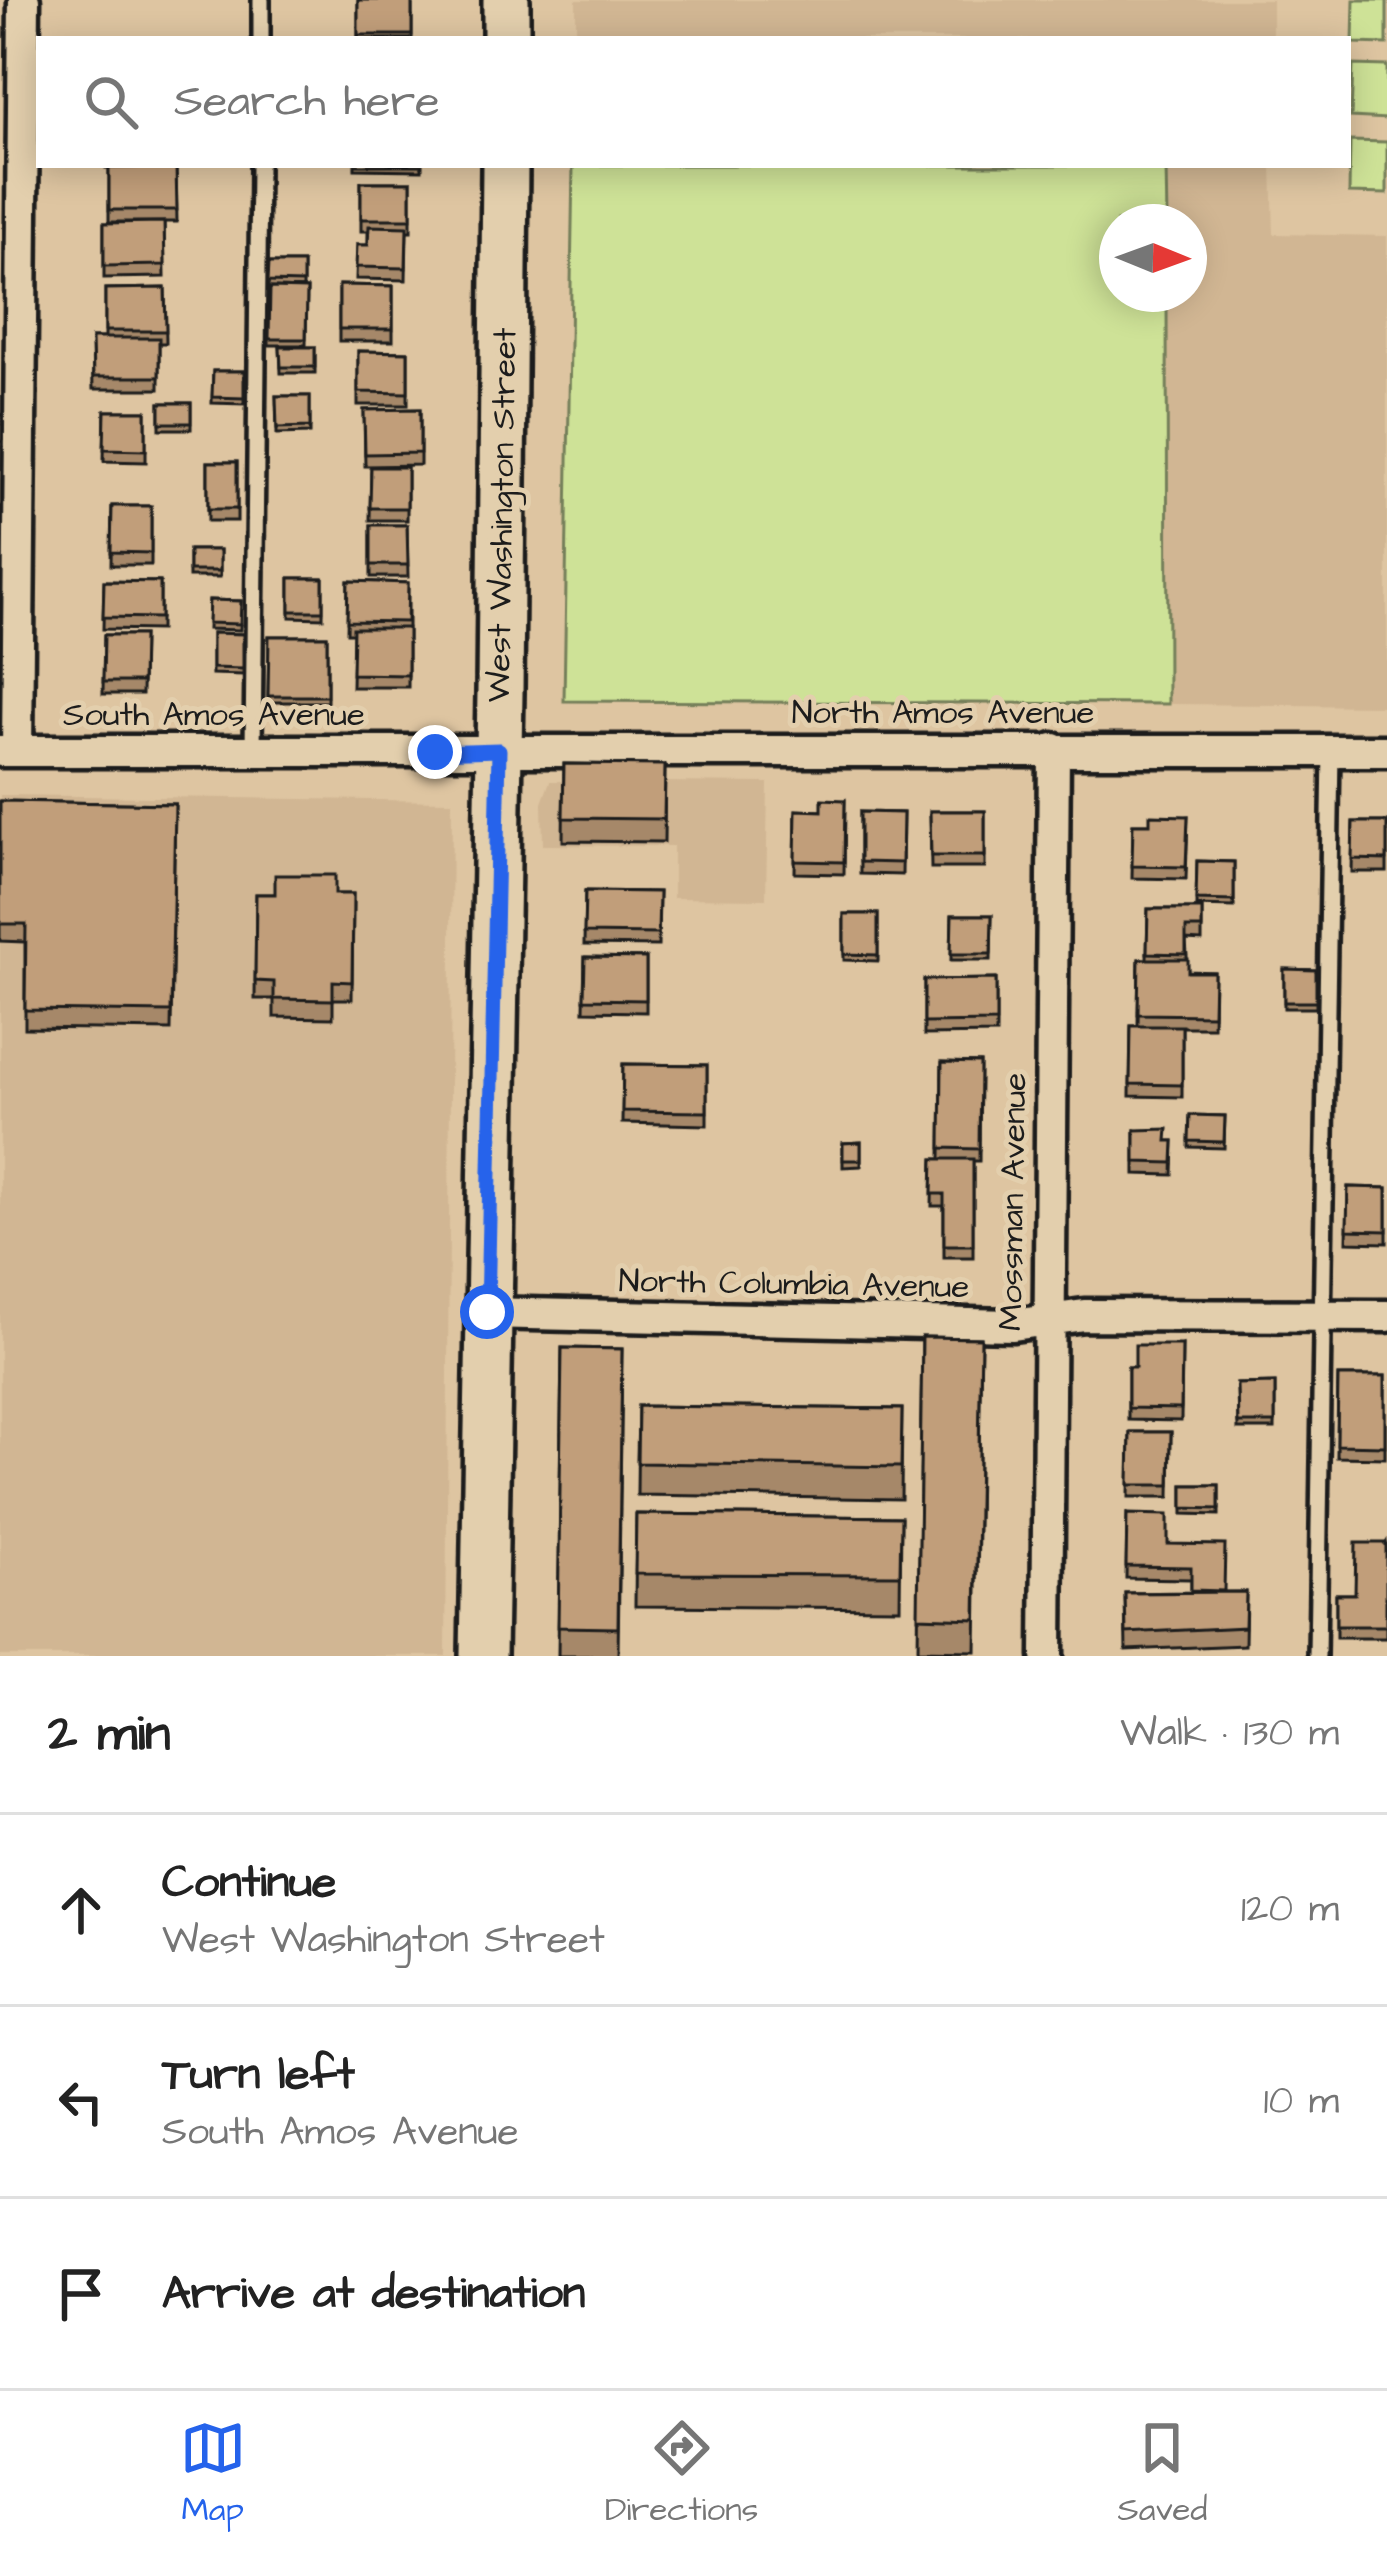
<!DOCTYPE html>
<meta charset="utf-8">
<style>
:root{--surface:#fff;--page:#f6f6f6;--text:#222;--muted:#767676;--line:#e0e0e0;--accent:#2563eb}
body{margin:0;font-family:"Architects Daughter",sans-serif;background:var(--page);color:var(--text)}
.compass{position:absolute;left:1099px;top:204px;width:108px;height:108px;border-radius:50%;background:var(--surface);box-shadow:0 6px 30px #0003;rotate:91deg}
.stop{position:absolute;width:36px;height:36px;margin:-27px;border:9px solid #2563eb;border-radius:50%;background:#fff}
.stop.end{background:#2563eb;border-color:#fff;box-shadow:0 3px 12px #0008}
.list{margin:0;padding:0;list-style:none}
h2{display:flex;justify-content:space-between;align-items:center;height:156px;margin:0;padding:0 48px;font-size:51px}
h2 small{font-size:39px;font-weight:400;color:var(--muted)}
.list li{display:grid;grid-template-columns:78px 1fr auto;gap:36px;align-items:center;box-sizing:border-box;height:192px;padding:0 48px;border-top:3px solid var(--line)}
.list b{display:block;font-size:45px;white-space:nowrap}
.list p{margin:0;font-size:39px;white-space:nowrap;color:var(--muted)}
.list em{font-size:39px;font-style:normal;color:var(--muted)}
.icon{flex:none;width:66px;height:66px;fill:none;stroke:currentColor;stroke-width:2;stroke-linecap:round;stroke-linejoin:round}
.map{position:relative;flex:none;width:1387px;height:1656px;overflow:hidden}
.search{position:absolute;background:var(--surface);box-shadow:0 6px 30px #0003;left:36px;right:36px;top:36px;height:132px;display:flex;align-items:center;gap:30px;box-sizing:border-box;padding:0 42px;border-radius:0px;color:var(--muted);font-size:45px}
.sheet{height:732px;background:var(--surface)}
nav{display:flex;justify-content:space-around;align-items:center;box-sizing:border-box;height:168px;border-top:3px solid var(--line);background:var(--surface);font-size:33px;color:var(--muted)}
nav a{display:grid;justify-items:center;gap:6px}
nav .on{color:var(--accent)}
.map>svg:first-child{display:block}
.built{fill:#d1b693}
.green{fill:#cee297;stroke:#757f5a;stroke-width:3}
.lines{fill:none;stroke-linecap:round;stroke-linejoin:round}
.lane-casing{stroke:#1c1c1c;stroke-width:24}
.street-casing{stroke:#1c1c1c;stroke-width:39}
.secondary-casing{stroke:#1c1c1c;stroke-width:54}
.lane{stroke:#e3cfad;stroke-width:15}
.street{stroke:#e3cfad;stroke-width:30}
.secondary{stroke:#e3cfad;stroke-width:45}
.wall{fill:#a68869;stroke:#1c1c1c;stroke-width:3}
.building{fill:#c19e7a;stroke:#1c1c1c;stroke-width:3}
.route{stroke:#2563eb;stroke-width:15}
.labels{text-anchor:middle;dominant-baseline:central;stroke-width:10;stroke-linejoin:round;paint-order:stroke}
.street-label{font-size:33px;fill:#1c1c1c;stroke:#e3cfad}
</style>
<div class="map">
<svg width="1387" height="1656" viewBox="0 0 1387 1656">
<rect width="100%" height="100%" fill="#dec5a1"/>
<filter id="ink" filterUnits="userSpaceOnUse"><feTurbulence type="fractalNoise" baseFrequency=".00833" numOctaves="2"/><feDisplacementMap in="SourceGraphic" scale="24" xChannelSelector="R" yChannelSelector="G"/><feConvolveMatrix kernelMatrix="1 2 1 2 8 2 1 2 1" color-interpolation-filters="sRGB"/></filter>
<g filter="url(#ink)">
<!-- built -->
<path class="built" d="M 576,0 L 1272,0 L 1272,39 L 576,39 Z
M 1166,165 L 1272,165 L 1274,234 L 1387,236 L 1387,706 L 1168,704 L 1167,294 L 1189,294 L 1189,222 L 1167,222 Z
M 550,781 L 768,783 L 766,899 L 673,898 L 673,846 L 543,845 L 542,803 Z
M 0,795 L 452,801 L 446,1656 L 0,1656 Z"/>
<!-- green -->
<path class="green" d="M 1354,0 L 1387,0 L 1387,44 L 1353,43 Z
M 1353,65 L 1387,66 L 1387,119 L 1351,117 Z
M 1350,141 L 1387,142 L 1387,194 L 1349,193 Z
M 573,165 L 1166,165 L 1167,222 L 1117,222 L 1117,294 L 1167,294 L 1168,704 L 564,701 Z"/>
<g class="lines">
<!-- lane casing -->
<g class="lane-casing">
<path id="lane" d="M 261,39 L 261,0
M 253,751 L 259,165
M 1317,1656 L 1331,751"/>
</g>
<!-- street casing -->
<g class="street-casing">
<path id="street" d="M 0,751 L 1387,751
M 17,751 L 24,0
M 487,1313 L 1013,1325 L 1084,1315 L 1387,1316
M 1047,1656 L 1054,749"/>
</g>
<!-- secondary casing -->
<g class="secondary-casing">
<path id="secondary" d="M 506,39 L 506,0
M 483,1656 L 500,693 L 505,165"/>
</g>
<!-- lane -->
<use href="#lane" class="lane"/>
<!-- street -->
<use href="#street" class="street"/>
<!-- secondary -->
<use href="#secondary" class="secondary"/>
</g>
<!-- wall -->
<path class="wall" d="M 358,0 L 412,0 L 412,39 L 358,39 Z
M 106,165 L 174,165 L 174,167 L 176,167 L 177,222 L 109,222 L 109,168 L 106,168 Z
M 355,165 L 422,165 L 422,170 L 355,169 Z
M 361,182 L 411,182 L 411,231 L 407,231 L 406,280 L 356,279 L 357,245 L 368,245 L 368,231 L 361,231 Z
M 164,222 L 165,277 L 104,278 L 104,223 Z
M 269,263 L 303,263 L 303,289 L 268,288 Z
M 339,285 L 393,286 L 393,341 L 339,341 Z
M 165,288 L 166,343 L 159,343 L 159,389 L 93,389 L 92,338 L 105,338 L 105,289 Z
M 270,288 L 307,289 L 306,345 L 269,345 Z
M 280,347 L 315,347 L 315,373 L 281,373 Z
M 358,351 L 408,352 L 408,405 L 358,405 Z
M 213,371 L 244,371 L 244,404 L 212,403 Z
M 276,396 L 310,396 L 310,433 L 277,434 Z
M 160,403 L 191,403 L 191,429 L 160,429 Z
M 420,409 L 420,465 L 365,466 L 364,410 Z
M 105,411 L 146,411 L 146,462 L 104,461 Z
M 208,462 L 237,462 L 237,521 L 208,521 Z
M 371,467 L 407,467 L 407,520 L 370,520 Z
M 112,506 L 151,506 L 151,565 L 111,565 Z
M 371,525 L 407,525 L 408,577 L 371,577 Z
M 189,550 L 220,550 L 220,577 L 189,577 Z
M 290,578 L 323,578 L 323,618 L 290,617 Z
M 104,581 L 160,582 L 160,630 L 103,629 Z
M 348,581 L 408,583 L 408,687 L 352,687 L 353,633 L 347,633 Z
M 209,600 L 241,601 L 240,630 L 208,629 Z
M 212,633 L 243,634 L 243,675 L 212,674 Z
M 104,635 L 143,635 L 142,694 L 103,694 Z
M 269,636 L 327,636 L 327,702 L 268,702 Z
M 564,764 L 665,765 L 664,842 L 563,841 Z
M 845,800 L 844,874 L 795,873 L 796,810 L 822,811 Z
M 0,801 L 175,804 L 171,1030 L 25,1028 L 25,942 L 0,941 Z
M 930,811 L 985,811 L 985,868 L 931,868 Z
M 860,812 L 903,813 L 902,875 L 860,874 Z
M 1188,816 L 1186,879 L 1132,878 L 1133,824 L 1150,824 Z
M 1353,822 L 1387,822 L 1387,872 L 1352,872 Z
M 1197,861 L 1234,862 L 1234,907 L 1196,906 Z
M 585,891 L 659,892 L 658,946 L 584,945 Z
M 256,894 L 353,894 L 352,999 L 333,999 L 333,1018 L 274,1017 L 274,999 L 255,999 Z
M 1148,909 L 1202,909 L 1202,941 L 1186,940 L 1188,971 L 1214,972 L 1213,1027 L 1182,1027 L 1182,1097 L 1130,1096 L 1131,1026 L 1138,1026 L 1139,959 L 1147,959 Z
M 844,914 L 878,914 L 878,961 L 844,960 Z
M 952,915 L 992,915 L 991,960 L 951,960 Z
M 585,957 L 646,958 L 646,1012 L 584,1011 Z
M 1284,969 L 1316,970 L 1316,1008 L 1284,1008 Z
M 996,979 L 996,1034 L 924,1035 L 924,980 Z
M 942,1062 L 980,1063 L 979,1161 L 973,1161 L 973,1257 L 944,1257 L 944,1206 L 932,1206 L 933,1159 L 941,1159 Z
M 623,1064 L 707,1065 L 707,1125 L 622,1123 Z
M 1190,1115 L 1225,1116 L 1224,1148 L 1189,1147 Z
M 1135,1130 L 1167,1141 L 1174,1141 L 1173,1175 L 1135,1174 Z
M 861,1142 L 861,1166 L 843,1167 L 843,1143 Z
M 1348,1187 L 1387,1188 L 1387,1243 L 1347,1242 Z
M 922,1337 L 981,1338 L 976,1651 L 918,1650 Z
M 1182,1345 L 1181,1421 L 1128,1420 L 1128,1367 L 1135,1367 Z
M 562,1348 L 622,1349 L 618,1656 L 558,1656 Z
M 1338,1376 L 1385,1376 L 1385,1458 L 1337,1457 Z
M 1275,1383 L 1275,1429 L 1238,1429 L 1237,1384 Z
M 638,1406 L 902,1409 L 901,1499 L 637,1495 Z
M 1130,1432 L 1171,1432 L 1170,1497 L 1129,1497 Z
M 1183,1485 L 1219,1485 L 1219,1515 L 1183,1514 Z
M 636,1514 L 901,1517 L 900,1608 L 635,1606 Z
M 1127,1514 L 1168,1544 L 1224,1592 L 1246,1592 L 1245,1645 L 1126,1650 L 1125,1593 L 1191,1592 L 1191,1579 L 1126,1578 Z
M 1386,1543 L 1386,1638 L 1336,1638 L 1336,1594 L 1355,1594 Z"/>
<!-- building -->
<path class="building" d="M 358,0 L 412,0 L 412,35 L 358,35 Z
M 176,167 L 177,210 L 109,210 L 109,168 Z
M 361,182 L 411,182 L 411,219 L 361,219 Z
M 164,222 L 165,265 L 104,266 L 104,223 Z
M 369,226 L 407,227 L 406,268 L 356,267 L 357,245 L 368,245 Z
M 269,263 L 303,263 L 303,283 L 268,282 Z
M 339,285 L 393,286 L 393,329 L 339,329 Z
M 165,288 L 166,331 L 105,331 L 105,289 Z
M 270,288 L 307,289 L 306,339 L 269,339 Z
M 92,338 L 159,338 L 159,377 L 93,377 Z
M 280,347 L 315,347 L 315,367 L 281,367 Z
M 358,351 L 408,352 L 408,393 L 358,392 Z
M 213,371 L 244,371 L 244,398 L 212,397 Z
M 276,396 L 310,396 L 310,427 L 277,428 Z
M 160,403 L 191,403 L 191,423 L 160,423 Z
M 420,409 L 420,453 L 365,454 L 364,410 Z
M 105,411 L 146,411 L 146,450 L 104,449 Z
M 208,462 L 237,462 L 237,509 L 208,509 Z
M 371,467 L 407,467 L 407,508 L 370,508 Z
M 112,506 L 151,506 L 151,553 L 111,552 Z
M 371,525 L 407,525 L 408,565 L 371,565 Z
M 189,550 L 220,550 L 220,571 L 189,571 Z
M 290,578 L 323,578 L 323,611 L 290,611 Z
M 104,581 L 160,582 L 160,618 L 103,617 Z
M 348,581 L 408,583 L 407,622 L 347,621 Z
M 209,600 L 241,601 L 240,624 L 208,623 Z
M 353,628 L 408,628 L 408,675 L 352,674 Z
M 212,633 L 243,634 L 243,669 L 212,668 Z
M 104,635 L 143,635 L 142,682 L 103,682 Z
M 269,636 L 327,636 L 327,696 L 268,696 Z
M 564,764 L 665,765 L 664,819 L 563,818 Z
M 822,799 L 845,800 L 844,862 L 795,861 L 796,810 L 822,811 Z
M 0,801 L 175,804 L 171,1012 L 25,1010 L 26,924 L 0,924 Z
M 930,811 L 985,811 L 985,856 L 931,856 Z
M 860,812 L 903,813 L 902,863 L 860,862 Z
M 1150,815 L 1188,816 L 1186,867 L 1132,866 L 1133,824 L 1150,824 Z
M 1353,822 L 1387,822 L 1387,860 L 1352,859 Z
M 1197,861 L 1234,862 L 1234,901 L 1196,900 Z
M 275,875 L 335,875 L 335,894 L 353,894 L 352,982 L 333,981 L 333,1000 L 274,999 L 274,982 L 255,981 L 256,894 L 275,894 Z
M 585,891 L 659,892 L 658,934 L 584,933 Z
M 1148,909 L 1202,909 L 1202,928 L 1186,928 L 1186,954 L 1147,953 Z
M 844,914 L 878,914 L 878,955 L 844,954 Z
M 952,915 L 992,915 L 991,954 L 951,954 Z
M 585,957 L 646,958 L 646,1000 L 584,999 Z
M 1139,959 L 1188,959 L 1188,972 L 1214,972 L 1213,1015 L 1138,1014 Z
M 1284,969 L 1316,970 L 1316,1002 L 1284,1002 Z
M 996,979 L 996,1022 L 924,1023 L 924,980 Z
M 1131,1026 L 1182,1026 L 1182,1085 L 1130,1084 Z
M 942,1062 L 980,1063 L 979,1149 L 941,1148 Z
M 623,1064 L 707,1065 L 707,1112 L 622,1111 Z
M 1190,1115 L 1225,1116 L 1224,1142 L 1189,1141 Z
M 1168,1129 L 1167,1141 L 1174,1141 L 1173,1163 L 1135,1162 L 1135,1130 Z
M 861,1142 L 861,1160 L 843,1160 L 843,1143 Z
M 933,1159 L 973,1159 L 973,1245 L 944,1245 L 944,1194 L 932,1194 Z
M 1348,1187 L 1387,1188 L 1387,1231 L 1347,1230 Z
M 922,1337 L 981,1338 L 976,1619 L 918,1617 Z
M 1135,1345 L 1182,1345 L 1181,1409 L 1128,1408 L 1128,1367 L 1135,1367 Z
M 562,1348 L 622,1349 L 618,1628 L 558,1627 Z
M 1338,1376 L 1385,1376 L 1385,1446 L 1337,1445 Z
M 1275,1383 L 1275,1423 L 1238,1423 L 1237,1384 Z
M 638,1406 L 902,1409 L 901,1467 L 637,1463 Z
M 1130,1432 L 1171,1432 L 1170,1485 L 1129,1485 Z
M 1183,1485 L 1219,1485 L 1219,1509 L 1183,1508 Z
M 636,1514 L 901,1517 L 900,1575 L 635,1574 Z
M 1127,1514 L 1168,1515 L 1168,1544 L 1225,1545 L 1224,1591 L 1191,1590 L 1191,1567 L 1126,1566 Z
M 1356,1543 L 1386,1543 L 1386,1626 L 1336,1626 L 1336,1594 L 1355,1594 Z
M 1246,1592 L 1245,1627 L 1126,1633 L 1125,1593 Z"/>
</g>
<g class="lines" filter="url(#ink)">
<!-- route -->
<path class="route" d="M 435,752 L 499,750 L 487,1312"/>
</g>
<g class="labels">
<!-- street labels -->
<g class="street-label">
<text transform="translate(502 515) rotate(-89)">West Washington Street</text>
<text x="943" y="713">North Amos Avenue</text>
<text x="214" y="715">South Amos Avenue</text>
<text transform="translate(1013 1202) rotate(-89)">Mossman Avenue</text>
<text transform="translate(794 1284) rotate(1)">North Columbia Avenue</text>
</g>
</g>
</svg>
<svg class="compass" viewBox="-18 -18 36 36"><path d="M0-13l5 13h-10z" fill="#e53935"/><path d="M0 13l5-13h-10z" fill="#767676"/></svg>
<div class="stop" style="left:487px;top:1312px"></div>
<div class="stop end" style="left:435px;top:752px"></div>
<div class="search"><svg class="icon" aria-label="search" viewBox="0 0 24 24"><circle cx="10" cy="10" r="6"/><path d="M15 15l6 6"/></svg>Search here</div>
</div>
<section class="sheet">
<h2>2 min<small>Walk · 130 m</small></h2>
<ul class="list">
<li><svg class="icon" aria-label="ahead" viewBox="0 0 24 24"><path d="M12 20V5M6 11l6-6 6 6"/></svg><div><b>Continue</b><p>West Washington Street</p></div><em>120 m</em></li>
<li><svg class="icon" aria-label="left" viewBox="0 0 24 24"><path d="M17 20v-9H6M10 6l-5 5 5 5"/></svg><div><b>Turn left</b><p>South Amos Avenue</p></div><em>10 m</em></li>
<li><svg class="icon" aria-label="arrive" viewBox="0 0 24 24"><path d="M6 21V4h12l-3 4 3 4H6"/></svg><div><b>Arrive at destination</b></div></li>
</ul>
</section>
<nav>
<a class="on"><svg class="icon" aria-label="map" viewBox="0 0 24 24"><path d="M3 6l6-2 6 2 6-2v14l-6 2-6-2-6 2zM9 4v14M15 6v14"/></svg>Map</a>
<a><svg class="icon" aria-label="directions" viewBox="0 0 24 24"><path d="M12 3l9 9-9 9-9-9zM9 14v-3h6M13 9l2 2-2 2"/></svg>Directions</a>
<a><svg class="icon" aria-label="saved" viewBox="0 0 24 24"><path d="M7 4h10v16l-5-4-5 4z"/></svg>Saved</a>
</nav>
